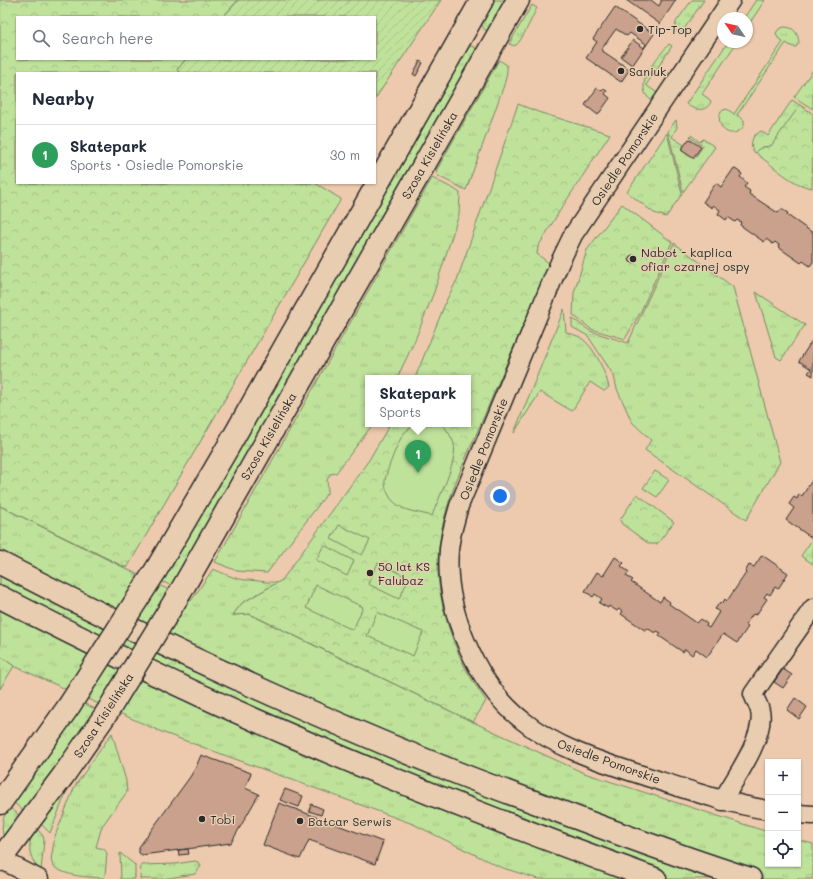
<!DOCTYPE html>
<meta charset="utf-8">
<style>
:root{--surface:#fff;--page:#f2f2f3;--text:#1f2937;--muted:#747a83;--line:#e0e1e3;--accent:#2b2b2b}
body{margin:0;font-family:Mali,sans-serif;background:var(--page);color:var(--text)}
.controls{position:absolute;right:12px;bottom:12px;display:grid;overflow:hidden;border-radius:0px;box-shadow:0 1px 3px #0004}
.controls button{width:36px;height:36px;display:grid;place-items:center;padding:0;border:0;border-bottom:1px solid var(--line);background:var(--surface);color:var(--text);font:20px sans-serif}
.compass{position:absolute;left:717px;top:12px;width:36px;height:36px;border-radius:50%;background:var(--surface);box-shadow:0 1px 3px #0004;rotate:304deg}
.you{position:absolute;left:500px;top:496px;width:14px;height:14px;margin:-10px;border:3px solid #fff;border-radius:50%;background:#1a73e8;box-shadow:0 0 0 6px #1a73e833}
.badge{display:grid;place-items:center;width:26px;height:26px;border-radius:50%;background:var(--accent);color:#fff;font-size:13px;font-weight:700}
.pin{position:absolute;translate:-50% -33px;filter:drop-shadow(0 1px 2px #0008)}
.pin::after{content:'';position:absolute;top:21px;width:14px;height:12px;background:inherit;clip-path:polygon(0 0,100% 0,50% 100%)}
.popup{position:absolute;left:365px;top:375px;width:106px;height:52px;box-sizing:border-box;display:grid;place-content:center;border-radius:0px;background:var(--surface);filter:drop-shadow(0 1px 3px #0005);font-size:13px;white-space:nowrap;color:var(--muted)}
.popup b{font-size:15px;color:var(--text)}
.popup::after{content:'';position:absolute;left:50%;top:100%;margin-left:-8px;border:8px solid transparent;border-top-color:var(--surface)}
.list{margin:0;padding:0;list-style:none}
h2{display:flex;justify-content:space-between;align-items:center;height:52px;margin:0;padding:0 16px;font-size:17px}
h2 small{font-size:13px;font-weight:400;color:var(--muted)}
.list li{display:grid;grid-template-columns:26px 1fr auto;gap:12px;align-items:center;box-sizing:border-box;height:60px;padding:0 16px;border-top:1px solid var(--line)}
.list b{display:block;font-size:15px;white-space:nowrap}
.list p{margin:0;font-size:13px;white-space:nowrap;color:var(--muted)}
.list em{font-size:13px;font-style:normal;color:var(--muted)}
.icon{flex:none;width:22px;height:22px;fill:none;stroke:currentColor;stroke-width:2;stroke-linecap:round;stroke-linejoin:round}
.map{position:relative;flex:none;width:813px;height:879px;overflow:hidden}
.search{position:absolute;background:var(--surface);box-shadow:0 1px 3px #0004;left:16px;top:16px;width:360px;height:44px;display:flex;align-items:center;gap:10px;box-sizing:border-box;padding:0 14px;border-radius:0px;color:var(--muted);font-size:15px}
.panel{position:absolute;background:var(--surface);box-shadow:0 1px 3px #0004;left:16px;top:72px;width:360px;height:112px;border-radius:0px}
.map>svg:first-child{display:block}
.grass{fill:url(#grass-tufts);stroke:#758663}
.forest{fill:url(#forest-crowns);stroke:#758663}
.garden{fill:url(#garden-furrows);stroke:#758663}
.pitch{fill:#bfe29b;stroke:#758663}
.building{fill:#c9a18c;stroke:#2b2b2b;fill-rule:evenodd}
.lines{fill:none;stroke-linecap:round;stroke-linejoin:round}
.street-casing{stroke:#2b2b2b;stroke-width:21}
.secondary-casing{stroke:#2b2b2b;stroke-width:25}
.highway-casing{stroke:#2b2b2b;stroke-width:25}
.street{stroke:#e9cdb0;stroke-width:18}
.secondary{stroke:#e9cdb0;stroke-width:22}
.highway{stroke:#e9cdb0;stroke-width:22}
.secondary-bridge-casing{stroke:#2b2b2b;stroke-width:25;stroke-linecap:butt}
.secondary-bridge{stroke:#e9cdb0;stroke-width:22}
.poi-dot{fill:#2b2b2b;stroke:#e9cdb0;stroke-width:1.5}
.labels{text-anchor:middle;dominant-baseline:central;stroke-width:3;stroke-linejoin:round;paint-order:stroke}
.poi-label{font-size:12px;fill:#2b2b2b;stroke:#e9cdb0;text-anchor:start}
.street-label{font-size:12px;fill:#2b2b2b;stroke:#e9cdb0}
</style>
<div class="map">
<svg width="813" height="879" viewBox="0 0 813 879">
<defs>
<pattern id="grass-tufts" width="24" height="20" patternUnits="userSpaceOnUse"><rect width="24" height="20" fill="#bfe29b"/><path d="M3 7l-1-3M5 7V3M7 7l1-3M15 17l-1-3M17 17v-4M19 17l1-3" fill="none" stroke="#a4c286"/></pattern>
<pattern id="forest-crowns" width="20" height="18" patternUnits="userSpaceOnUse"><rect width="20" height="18" fill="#bfe29b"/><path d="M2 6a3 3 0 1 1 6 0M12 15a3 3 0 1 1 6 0" fill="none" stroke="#a4c286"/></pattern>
<pattern id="garden-furrows" width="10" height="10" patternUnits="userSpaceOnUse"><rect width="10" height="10" fill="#bfe29b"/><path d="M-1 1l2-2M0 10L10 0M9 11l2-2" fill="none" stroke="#a4c286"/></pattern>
</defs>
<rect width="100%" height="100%" fill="#edcaad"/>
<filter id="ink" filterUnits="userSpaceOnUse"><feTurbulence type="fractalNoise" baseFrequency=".025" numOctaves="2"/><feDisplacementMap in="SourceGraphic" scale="8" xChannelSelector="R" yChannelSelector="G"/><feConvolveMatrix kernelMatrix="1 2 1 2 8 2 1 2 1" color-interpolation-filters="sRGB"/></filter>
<g filter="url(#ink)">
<!-- grass -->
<path class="grass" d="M 493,0 L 507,0 L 489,30 L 485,30 C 476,22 488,9 493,0 Z
M 692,0 L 704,0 L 680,35 L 675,29 L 676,22 Z
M 756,0 L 765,0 L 747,27 L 747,18 L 744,18 Z
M 532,5 L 537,8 C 533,15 522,41 516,45 C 513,46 512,45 509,44 Z
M 784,27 C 794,27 798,33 799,43 L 796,47 L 793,47 L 786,43 L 737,115 L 744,120 L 744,126 C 732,142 714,128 721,111 L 727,109 L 734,114 L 783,42 L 778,38 L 776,33 L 779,29 Z
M 728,42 L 737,42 L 702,94 L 709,99 L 711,102 C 705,113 694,110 686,104 Z
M 669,44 L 672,46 L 646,85 L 657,93 L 652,101 C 630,86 658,57 669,44 Z
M 470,46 L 475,47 L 477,52 L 172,586 L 161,581 L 466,48 Z
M 499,60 L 507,65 C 508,77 502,90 498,102 C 488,131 477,160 466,190 L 438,176 L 436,171 Z
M 813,70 L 813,109 L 794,97 Z
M 792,100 L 810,112 L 774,148 L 760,149 L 755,153 C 750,147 751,142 754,136 L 761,131 L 768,136 Z
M 676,120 L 677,127 L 672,137 L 684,145 L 681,150 L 694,159 L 703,146 L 690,137 L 691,135 L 700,142 L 703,139 L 715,147 L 683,192 L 668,131 Z
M 667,133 L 682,194 L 666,217 L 654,213 L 627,192 Z
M 432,178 L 454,189 L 460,193 L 459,214 L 434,292 L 415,340 L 397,378 L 368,378 L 368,424 L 373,424 L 336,473 L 330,474 L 327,480 L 328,491 L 323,499 L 267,573 L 237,571 L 215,562 Z
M 674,243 L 733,287 L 780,462 L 746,520 L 645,450 L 651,440 L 632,422 L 617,389 L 614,376 L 588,336 L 572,327 L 572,318 L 590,331 L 628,343 Z
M 756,292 L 805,325 L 781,360 L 776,357 Z
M 564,309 L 566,332 C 571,334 577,335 581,338 C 595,347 605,372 609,387 L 604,391 L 590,382 L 572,411 L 540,392 L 514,433 Z
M 0,506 L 191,601 L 213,569 C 223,573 234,579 246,580 C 253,580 259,581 265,582 C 270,583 273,581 277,583 L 242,603 L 233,615 L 249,614 L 473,722 L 584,773 L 768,832 L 768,864 L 798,864 L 798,840 L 813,844 L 813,879 L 538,879 L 500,867 L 413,824 L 164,733 L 14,666 L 0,656 Z
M 813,538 L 813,564 L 801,556 Z
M 83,703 L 97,710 L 26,813 L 12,801 Z
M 112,733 L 126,781 L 127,792 L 102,826 L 96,847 L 104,849 L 107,853 L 105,875 L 104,878 C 88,877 66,877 53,866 L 51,860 L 55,836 L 75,786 Z
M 69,785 L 50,833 L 40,823 Z
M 9,807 L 23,818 L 4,838 C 0,829 3,815 9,807 Z
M 36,828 L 43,836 L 44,840 L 41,871 C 28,858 26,843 36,828 Z
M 120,853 L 135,865 L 135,879 L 121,879 Z
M 195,861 L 198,862 L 201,866 L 195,874 L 161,879 L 140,879 L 141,865 L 175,864 Z"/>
<!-- forest -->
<path class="forest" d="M 0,0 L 238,0 L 223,17 L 17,17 L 17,59 L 186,59 L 177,70 L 180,73 L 17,73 L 17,183 L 315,183 L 341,199 L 127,568 L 0,506 Z
M 518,104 L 538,112 L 610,134 L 559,212 L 538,247 L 537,254 L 550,264 C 528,314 506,364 485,414 C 465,461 440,508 438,560 C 436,595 451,642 468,673 C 474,683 480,692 486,701 L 473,722 L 250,614 L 233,615 L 242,603 L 282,580 L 369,460 L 390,424 L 468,424 L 468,378 L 415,378 L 447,299 L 457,280 Z
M 800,105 L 813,114 L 812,188 C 792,185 775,167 758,155 L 756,151 L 762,147 L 771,146 Z
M 622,204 L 672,242 L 640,313 L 625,339 L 591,329 L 573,315 L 574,293 L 587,250 Z
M 655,471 L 669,480 L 657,497 L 643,488 Z
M 637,494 L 674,522 L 657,544 L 649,544 L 622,524 L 620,520 Z
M 0,656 L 14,666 L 0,689 Z"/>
<!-- garden -->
<path class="garden" d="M 238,0 L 441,0 L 375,99 L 375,73 L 180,73 L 177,70 L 186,59 L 375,59 L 375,17 L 223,17 Z"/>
<!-- pitch -->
<path class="pitch" d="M 417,424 L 443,425 C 447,430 452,437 454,444 C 458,462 438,498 432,516 C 419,512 404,512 394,502 C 389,498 384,486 385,480 C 387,470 398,441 404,433 C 408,429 412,427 417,424 Z
M 339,525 L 370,540 L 362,555 L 331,539 Z
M 324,545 L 354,561 L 347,576 L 316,560 Z
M 378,563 L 409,578 L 399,599 L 368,584 Z
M 316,585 L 363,607 L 353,630 L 306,608 Z
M 377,612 L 423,632 L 413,656 L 367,636 Z"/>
<!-- building -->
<path class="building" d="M 626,0 L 651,0 L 659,6 L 661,2 L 661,0 L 676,0 L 660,24 Z
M 615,7 L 654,34 L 621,82 L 586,58 L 597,42 L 593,39 ZM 616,29 L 627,36 L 630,33 L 646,44 L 644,48 L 633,40 L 621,57 L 632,65 L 629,69 L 601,50 Z
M 420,61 L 423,63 L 416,76 L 413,74 Z
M 597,88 L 602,91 L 603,89 L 607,91 L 605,94 L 610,98 L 598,115 L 585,105 Z
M 689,139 L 701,147 L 693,158 L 681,150 Z
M 734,168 L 742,174 L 740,177 L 747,183 L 744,187 L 750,191 L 749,194 L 778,213 L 781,209 L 788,213 L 787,215 L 813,233 L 813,262 L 810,266 L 803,261 L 801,263 L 778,247 L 779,245 L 775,242 L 773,244 L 766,239 L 764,242 L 740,225 L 741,222 L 737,220 L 735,222 L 728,217 L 726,220 L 718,214 L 720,210 L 713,205 L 712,208 L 703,202 L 716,183 L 721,187 Z
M629 259a4 4 0 1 1 8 0a4 4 0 1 1-8 0Z
M 813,339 L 813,376 L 808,373 L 811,369 L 799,361 Z
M 813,479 L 813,536 L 812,538 L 786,520 L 794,508 L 789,504 L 794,497 L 797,499 L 799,494 L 802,496 Z
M 762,555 L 788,573 L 778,589 L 775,587 L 770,595 L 767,593 L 764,597 L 767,599 L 756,615 L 753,614 L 745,625 L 748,627 L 737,643 L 723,634 L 707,657 L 696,649 L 692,655 L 685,649 L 683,652 L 659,636 L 661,633 L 657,631 L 655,633 L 647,628 L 646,631 L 621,614 L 623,611 L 619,609 L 617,611 L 609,606 L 608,608 L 599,603 L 602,599 L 595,594 L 593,597 L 585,591 L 597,572 L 603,576 L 615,557 L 624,563 L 621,566 L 629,572 L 626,576 L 633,580 L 631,582 L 660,602 L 663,597 L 670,602 L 669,604 L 697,623 L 701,619 L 707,624 L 706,626 L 709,628 L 719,612 L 715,609 L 720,602 L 722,604 L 725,599 L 727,601 L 746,573 L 745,572 L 749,565 L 754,567 Z
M 783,669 L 792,675 L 783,688 L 774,682 Z
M 795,698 L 807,707 L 799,719 L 787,710 Z
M 201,755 L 251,773 L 245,788 L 259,794 L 231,843 L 142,855 L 139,853 L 139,847 L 190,777 L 196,767 Z
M 285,789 L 303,796 L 299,807 L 280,800 Z
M 279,803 L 383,842 L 375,864 L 309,840 L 300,859 L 263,845 Z
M 311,804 L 323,809 L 321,815 L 309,811 Z
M 188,849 L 189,854 L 179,855 L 178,850 Z"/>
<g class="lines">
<!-- street casing -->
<g class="street-casing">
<path id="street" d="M 731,0 L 573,235 L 560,262 L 459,506 C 455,521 450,535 449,550 C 444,608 476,684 522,720 C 559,751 612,765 657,780 C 694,792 730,804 768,810
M 722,801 C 734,780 766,736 760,711 C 759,705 755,700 753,694 L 813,608
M 798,814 L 813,815
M 0,859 L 39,879"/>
</g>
<!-- secondary casing -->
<g class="secondary-casing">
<path id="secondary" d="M 156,570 L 228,447 L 482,0
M 181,591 L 518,0
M 0,803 L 69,706
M 0,860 L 63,776 L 106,714"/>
</g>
<!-- highway casing -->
<g class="highway-casing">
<path id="highway" d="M 0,563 C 147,639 297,709 450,770 C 484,784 519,796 553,809 C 619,834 684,858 750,879
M 0,597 C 93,645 188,691 285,733 C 406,786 531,834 655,879"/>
</g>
<!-- street -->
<use href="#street" class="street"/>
<!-- secondary -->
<use href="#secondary" class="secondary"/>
<!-- highway -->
<use href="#highway" class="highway"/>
<!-- secondary-bridge casing -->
<g class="secondary-bridge-casing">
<path id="secondary-bridge" d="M 69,706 L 156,570
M 106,714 L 181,591"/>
</g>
<!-- secondary-bridge -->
<use href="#secondary-bridge" class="secondary-bridge"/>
</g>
</g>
<!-- markers -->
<g class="poi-dot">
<circle cx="640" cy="29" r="4"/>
<circle cx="621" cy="71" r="4"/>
<circle cx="633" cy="259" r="4"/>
<circle cx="370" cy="573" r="4"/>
<circle cx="202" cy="819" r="4"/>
<circle cx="300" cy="821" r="4"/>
</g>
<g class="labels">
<!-- poi labels -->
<g class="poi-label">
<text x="648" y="29">Tip-Top</text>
<text x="629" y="71">Saniuk</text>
<text x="641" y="252">Nabot - kaplica<tspan x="641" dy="14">ofiar czarnej ospy</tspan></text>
<text x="378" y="566">50 lat KS<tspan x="378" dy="14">Falubaz</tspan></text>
<text x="210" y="819">Tobi</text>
<text x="308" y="821">Batcar Serwis</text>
</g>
<!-- street labels -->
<g class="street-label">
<text transform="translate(429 155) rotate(-60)">Szosa Kisielińska</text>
<text transform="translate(624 159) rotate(-56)">Osiedle Pomorskie</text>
<text transform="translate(268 436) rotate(-60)">Szosa Kisielińska</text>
<text transform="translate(483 449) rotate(-68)">Osiedle Pomorskie</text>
<text transform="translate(103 715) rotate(-57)">Szosa Kisielińska</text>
<text transform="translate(609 761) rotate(20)">Osiedle Pomorskie</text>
</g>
</g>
</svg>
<div class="controls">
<button>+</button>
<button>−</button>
<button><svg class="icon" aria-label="locate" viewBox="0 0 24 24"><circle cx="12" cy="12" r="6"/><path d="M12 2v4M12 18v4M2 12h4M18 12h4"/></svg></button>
</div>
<svg class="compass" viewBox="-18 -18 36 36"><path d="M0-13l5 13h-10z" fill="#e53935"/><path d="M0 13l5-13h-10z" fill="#747a83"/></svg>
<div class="you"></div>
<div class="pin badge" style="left:418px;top:473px;background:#2e9e5b">1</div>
<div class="popup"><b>Skatepark</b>Sports</div>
<div class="search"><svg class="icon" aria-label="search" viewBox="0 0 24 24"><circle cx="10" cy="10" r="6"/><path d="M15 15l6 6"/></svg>Search here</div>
<section class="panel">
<h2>Nearby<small></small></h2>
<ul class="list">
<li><span class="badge" style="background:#2e9e5b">1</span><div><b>Skatepark</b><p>Sports · Osiedle Pomorskie</p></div><em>30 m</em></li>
</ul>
</section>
</div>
